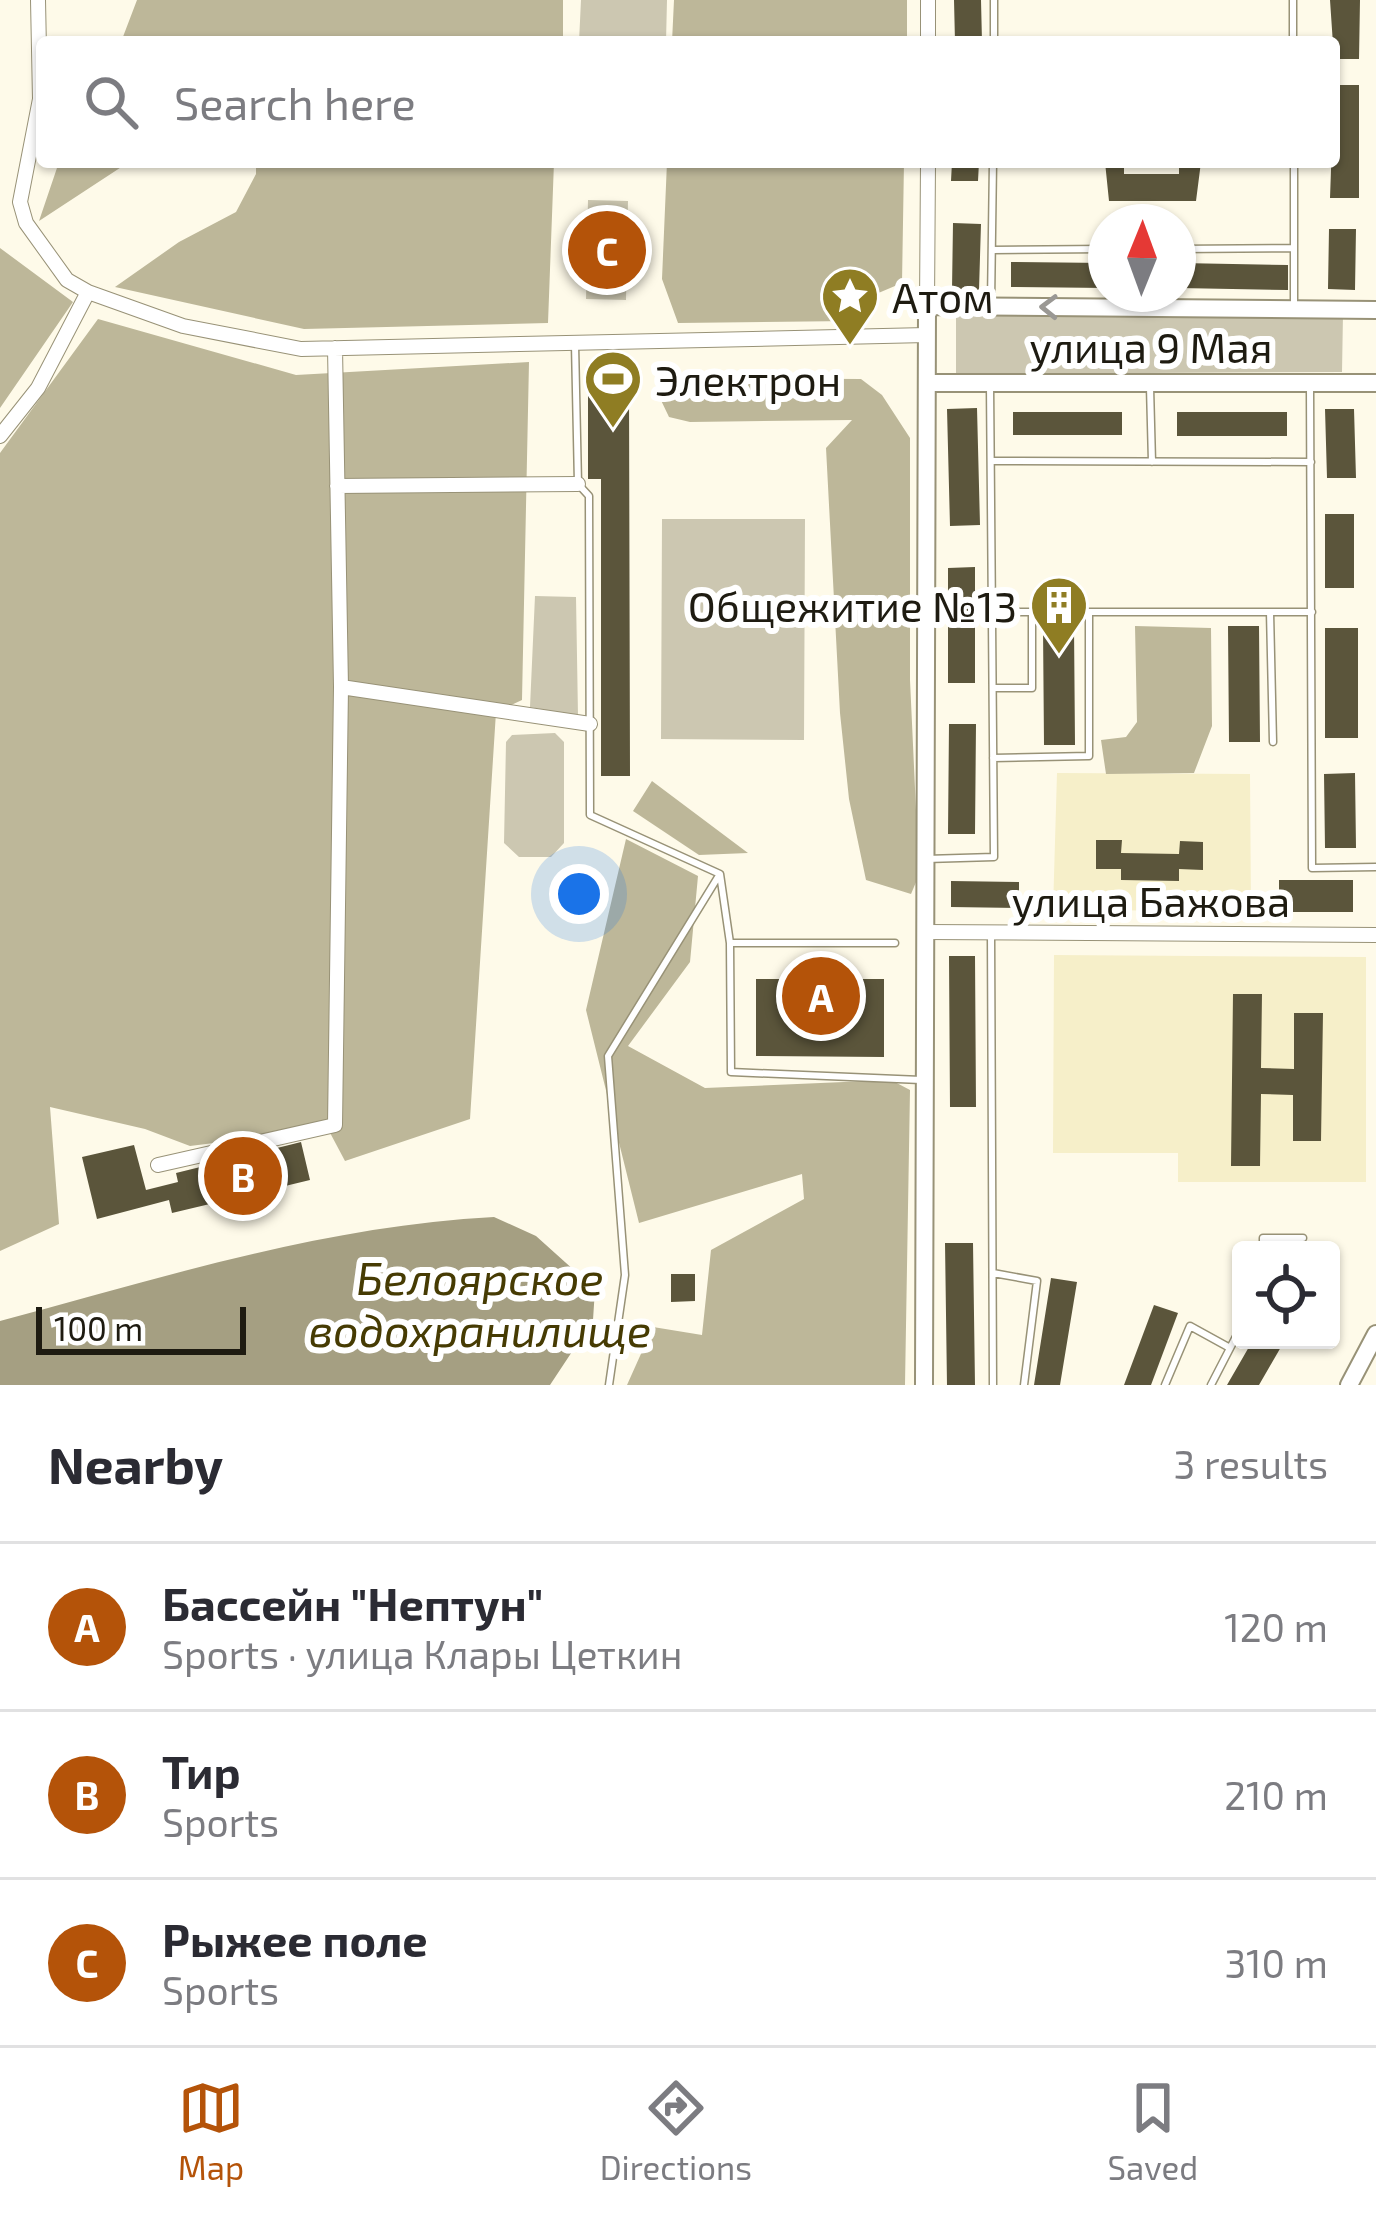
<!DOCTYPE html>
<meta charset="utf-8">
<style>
:root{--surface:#fff;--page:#f7f7f7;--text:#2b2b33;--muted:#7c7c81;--line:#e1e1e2;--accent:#b45309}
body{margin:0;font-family:"Exo 2",sans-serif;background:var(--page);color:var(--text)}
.controls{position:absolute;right:36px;bottom:36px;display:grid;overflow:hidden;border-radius:12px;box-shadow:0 3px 9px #0004}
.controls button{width:108px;height:108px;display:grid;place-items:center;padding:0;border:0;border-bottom:3px solid var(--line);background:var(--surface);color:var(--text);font:60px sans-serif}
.compass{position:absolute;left:1088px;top:204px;width:108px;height:108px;border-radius:50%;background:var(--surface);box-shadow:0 3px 9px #0004;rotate:1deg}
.scale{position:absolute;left:36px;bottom:30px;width:210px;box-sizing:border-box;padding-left:12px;border:6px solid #1e1b11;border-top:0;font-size:33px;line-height:42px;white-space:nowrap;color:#1e1b11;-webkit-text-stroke:9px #fff;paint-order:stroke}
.you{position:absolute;left:579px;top:894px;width:42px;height:42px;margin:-30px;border:9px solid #fff;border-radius:50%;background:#1a73e8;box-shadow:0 0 0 18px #1a73e833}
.badge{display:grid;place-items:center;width:78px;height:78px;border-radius:50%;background:var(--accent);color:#fff;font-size:39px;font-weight:700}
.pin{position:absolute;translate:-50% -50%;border:6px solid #fff;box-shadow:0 3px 12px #0006}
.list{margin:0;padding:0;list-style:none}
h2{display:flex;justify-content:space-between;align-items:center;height:156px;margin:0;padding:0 48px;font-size:51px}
h2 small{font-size:39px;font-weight:400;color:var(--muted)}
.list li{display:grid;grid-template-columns:78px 1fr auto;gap:36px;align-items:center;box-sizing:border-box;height:168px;padding:0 48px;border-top:3px solid var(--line)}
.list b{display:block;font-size:45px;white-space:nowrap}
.list p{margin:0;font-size:39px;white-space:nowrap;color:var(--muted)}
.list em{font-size:39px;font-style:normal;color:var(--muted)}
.icon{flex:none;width:66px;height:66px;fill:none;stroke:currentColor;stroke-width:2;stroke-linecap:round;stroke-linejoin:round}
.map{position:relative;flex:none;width:1376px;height:1385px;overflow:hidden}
.search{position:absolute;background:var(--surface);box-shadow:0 3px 9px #0004;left:36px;right:36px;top:36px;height:132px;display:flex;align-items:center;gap:30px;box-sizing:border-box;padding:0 42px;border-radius:12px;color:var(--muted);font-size:45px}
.sheet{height:660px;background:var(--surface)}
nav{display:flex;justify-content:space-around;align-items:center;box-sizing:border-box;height:168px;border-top:3px solid var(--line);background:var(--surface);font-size:33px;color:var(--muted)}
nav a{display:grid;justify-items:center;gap:6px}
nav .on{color:var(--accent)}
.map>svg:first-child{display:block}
.built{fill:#f6efc9}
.green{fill:#ccc7b1}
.forest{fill:#bdb799}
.water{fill:#a59f82}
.building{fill:#5b553b}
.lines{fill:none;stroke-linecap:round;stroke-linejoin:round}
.service-casing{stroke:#989277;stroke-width:9}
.minor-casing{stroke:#989277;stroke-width:16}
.tertiary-casing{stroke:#989277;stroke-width:20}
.service{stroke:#fff;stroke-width:6}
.minor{stroke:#fff;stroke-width:14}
.tertiary{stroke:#fff;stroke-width:16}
.oneway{stroke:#9a9894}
.labels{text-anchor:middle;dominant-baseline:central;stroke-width:12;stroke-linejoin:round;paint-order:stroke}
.poi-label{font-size:42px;fill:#1e1b11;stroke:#fff;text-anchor:start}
.street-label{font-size:42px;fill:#1e1b11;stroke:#fff}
.water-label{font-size:45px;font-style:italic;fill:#463b03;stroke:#fff}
</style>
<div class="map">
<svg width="1376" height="1385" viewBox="0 0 1376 1385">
<rect width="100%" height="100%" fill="#fefae9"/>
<!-- built -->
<path class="built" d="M 1057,773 L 1250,774 L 1251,911 L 1053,910 Z
M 1054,955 L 1366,957 L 1366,1182 L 1178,1182 L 1178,1153 L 1053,1153 Z"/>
<!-- green -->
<path class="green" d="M 581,0 L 667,0 L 666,42 L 579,42 Z
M 588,200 L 628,201 L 626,300 L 586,299 Z
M 956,313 L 1343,314 L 1342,372 L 956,374 Z
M 662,519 L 805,519 L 804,740 L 661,739 Z
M 535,596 L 576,597 L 578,716 L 530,707 Z
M 555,733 L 564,742 L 564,843 L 551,857 L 519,857 L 504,843 L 506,742 L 512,735 Z"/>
<!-- forest -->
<path class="forest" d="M 137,0 L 563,0 L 563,42 L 121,42 Z
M 674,0 L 907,0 L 907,42 L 672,42 Z
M 59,162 L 129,162 L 39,221 Z
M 256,162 L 554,162 L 548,323 L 304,329 L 115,287 L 179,242 L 236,212 L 256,174 Z
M 667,162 L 904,162 L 902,283 L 869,297 L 850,321 L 678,323 L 662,279 Z
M 0,248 L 73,302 L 0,408 Z
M 98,319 L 296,375 L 529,362 L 522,700 L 496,712 L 470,1119 L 345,1161 L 328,1129 L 190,1146 L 145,1129 L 50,1107 L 59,1224 L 0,1251 L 0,453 Z
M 685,378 L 861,379 L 882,395 L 910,438 L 910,680 L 919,875 L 911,894 L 866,880 L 849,799 L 840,713 L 826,448 L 852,420 L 690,422 L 669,417 L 658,394 Z
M 1135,626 L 1211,628 L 1212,726 L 1194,773 L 1106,774 L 1101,740 L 1126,737 L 1137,722 Z
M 652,781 L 748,853 L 699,855 L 633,811 Z
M 626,839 L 698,876 L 690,962 L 628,1046 L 705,1088 L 891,1080 L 910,1090 L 905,1385 L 627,1385 L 653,1327 L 702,1335 L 711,1250 L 804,1199 L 802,1174 L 639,1223 L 586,1010 Z"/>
<!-- water -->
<path class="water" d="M 494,1217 L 536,1236 L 595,1289 L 593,1320 L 550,1385 L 0,1385 L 0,1321 C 164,1277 324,1226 494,1217 Z"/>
<!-- building -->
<path class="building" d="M 954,0 L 981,0 L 982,42 L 955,42 Z
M 1330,0 L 1360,0 L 1359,59 L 1334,59 Z
M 1334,85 L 1359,85 L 1359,198 L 1330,198 Z
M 952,162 L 979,162 L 978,181 L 951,181 Z
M 1105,162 L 1124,162 L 1124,174 L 1179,174 L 1179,162 L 1201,162 L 1196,201 L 1109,201 Z
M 953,223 L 981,224 L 979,290 L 952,290 Z
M 1329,229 L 1356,229 L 1355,290 L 1328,289 Z
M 1011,262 L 1106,263 L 1106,288 L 1011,287 Z
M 1180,263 L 1288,265 L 1288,290 L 1179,288 Z
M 588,388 L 629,388 L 630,776 L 601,776 L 601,479 L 588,479 Z
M 977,408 L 980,525 L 950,526 L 947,409 Z
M 1325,409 L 1354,409 L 1356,478 L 1327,478 Z
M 1013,412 L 1122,412 L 1122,435 L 1013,435 Z
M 1177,412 L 1287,412 L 1287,436 L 1177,436 Z
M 1325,514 L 1354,514 L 1354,588 L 1325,588 Z
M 975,567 L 975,683 L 948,683 L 948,568 Z
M 1074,626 L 1075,745 L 1044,745 L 1043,627 Z
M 1228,626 L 1259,626 L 1260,742 L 1229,742 Z
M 1325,628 L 1358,628 L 1358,738 L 1325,738 Z
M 949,724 L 976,724 L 975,834 L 948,834 Z
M 1355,773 L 1356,848 L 1325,848 L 1324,774 Z
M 1096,840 L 1122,840 L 1121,853 L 1179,854 L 1180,841 L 1203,842 L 1203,870 L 1179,869 L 1179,881 L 1121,880 L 1121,869 L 1096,869 Z
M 1279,880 L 1353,880 L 1353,912 L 1279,912 Z
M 951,881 L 1019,882 L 1019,908 L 951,907 Z
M 949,956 L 975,956 L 976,1107 L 950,1107 Z
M 756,979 L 884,979 L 884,1057 L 756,1056 Z
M 1233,994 L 1262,994 L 1261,1068 L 1294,1069 L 1294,1013 L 1323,1013 L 1321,1141 L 1293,1141 L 1293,1095 L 1261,1094 L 1260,1166 L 1231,1166 Z
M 301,1142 L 310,1180 L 172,1213 L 169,1200 L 97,1219 L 82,1157 L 134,1145 L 146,1190 L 178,1182 L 176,1173 Z
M 945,1243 L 973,1243 L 975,1385 L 947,1385 Z
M 671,1274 L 695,1274 L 695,1301 L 671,1302 Z
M 1051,1278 L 1077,1282 L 1060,1385 L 1034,1385 Z
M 1154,1305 L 1178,1313 L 1151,1385 L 1124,1385 Z
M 1253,1340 L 1285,1340 L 1259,1385 L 1227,1385 Z"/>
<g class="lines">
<!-- service casing -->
<g class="service-casing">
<path id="service" d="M 1293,0 L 1293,42
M 994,42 L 994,0
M 1294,162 L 1294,308
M 1178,249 L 1294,248
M 992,250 L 1106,249
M 991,303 L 993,162
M 575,344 L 578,484 L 589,496 L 590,815 L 720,874 L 730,943 L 731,1072 L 921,1080
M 1310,386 L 1312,868 L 1376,867
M 1150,387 L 1152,462
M 991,461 L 1311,462
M 992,612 L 1312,612
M 1270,612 L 1273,742
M 993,688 L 1032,688 L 1032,612
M 993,758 L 1089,756 L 1089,612
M 926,859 L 994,857 L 990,385
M 991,933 L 993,1385
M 731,943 L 895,943
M 1263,1250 L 1263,1238 L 1303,1238
M 993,1273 L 1037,1281 L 1024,1385
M 609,1385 L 625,1275 L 608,1056 L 718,877
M 1165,1385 L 1190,1326 L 1230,1348
M 1211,1385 L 1241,1327"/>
</g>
<!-- minor casing -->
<g class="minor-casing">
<path id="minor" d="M 38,0 L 40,99 L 20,202 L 26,223 L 67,280 L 88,292 L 183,326 L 301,349 L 927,335
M 928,42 L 928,0
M 927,306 L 928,162
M 0,436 L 38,388 L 88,292
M 337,486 L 578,484
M 341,687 L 590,724
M 925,932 L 1376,935
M 158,1165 L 335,1125 L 341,687 L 335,348"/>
</g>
<!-- tertiary casing -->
<g class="tertiary-casing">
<path id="tertiary" d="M 927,383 L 1376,383
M 924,1385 L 927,306 L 1376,310
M 1349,1385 L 1376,1334"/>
</g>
<!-- service -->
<use href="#service" class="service"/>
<!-- minor -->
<use href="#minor" class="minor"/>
<!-- tertiary -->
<use href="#tertiary" class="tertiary"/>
</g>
<!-- one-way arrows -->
<defs><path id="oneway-chevron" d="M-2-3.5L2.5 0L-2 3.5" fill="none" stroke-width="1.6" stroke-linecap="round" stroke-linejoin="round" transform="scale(3)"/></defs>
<use class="oneway" href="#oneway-chevron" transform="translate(1049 307) rotate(-179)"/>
<!-- icons -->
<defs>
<g id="sight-pin" transform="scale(3)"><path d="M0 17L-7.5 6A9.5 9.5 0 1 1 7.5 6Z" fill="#8f7d23" stroke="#fff"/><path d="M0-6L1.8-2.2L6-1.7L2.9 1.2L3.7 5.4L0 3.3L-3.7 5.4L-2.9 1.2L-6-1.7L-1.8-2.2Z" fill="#fff"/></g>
<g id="stadium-pin" transform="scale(3)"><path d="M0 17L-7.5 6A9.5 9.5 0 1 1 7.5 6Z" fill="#8f7d23" stroke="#fff"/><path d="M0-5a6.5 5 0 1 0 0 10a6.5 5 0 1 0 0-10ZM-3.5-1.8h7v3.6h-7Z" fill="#fff"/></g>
<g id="building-pin" transform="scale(3)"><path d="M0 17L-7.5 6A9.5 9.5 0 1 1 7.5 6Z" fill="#8f7d23" stroke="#fff"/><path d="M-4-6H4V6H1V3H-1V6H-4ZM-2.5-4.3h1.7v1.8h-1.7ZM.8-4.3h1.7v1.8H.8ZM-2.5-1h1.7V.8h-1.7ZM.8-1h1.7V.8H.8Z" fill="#fff"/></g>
</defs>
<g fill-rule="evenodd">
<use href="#sight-pin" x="850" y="296"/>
<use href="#stadium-pin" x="613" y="379"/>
<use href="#building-pin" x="1059" y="605"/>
</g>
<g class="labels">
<!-- poi labels -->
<g class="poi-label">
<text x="892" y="296">Атом</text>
<text x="655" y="379">Электрон</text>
<text x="1017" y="605" text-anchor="end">Общежитие №13</text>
</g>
<!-- street labels -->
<g class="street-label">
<text x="1151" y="346">улица 9 Мая</text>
<text x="1151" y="900">улица Бажова</text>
</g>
<!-- water labels -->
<g class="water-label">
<text x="480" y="1277">Белоярское<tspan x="480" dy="52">водохранилище</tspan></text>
</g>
</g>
</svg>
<div class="controls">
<button><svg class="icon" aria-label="locate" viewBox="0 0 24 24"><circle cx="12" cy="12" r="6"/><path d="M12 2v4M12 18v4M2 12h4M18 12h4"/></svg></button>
</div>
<svg class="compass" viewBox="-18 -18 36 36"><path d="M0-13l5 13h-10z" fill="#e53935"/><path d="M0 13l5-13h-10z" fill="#7c7c81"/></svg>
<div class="scale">100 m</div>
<div class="you"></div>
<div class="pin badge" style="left:821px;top:996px">A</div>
<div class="pin badge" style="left:243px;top:1176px">B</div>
<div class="pin badge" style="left:607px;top:250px">C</div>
<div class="search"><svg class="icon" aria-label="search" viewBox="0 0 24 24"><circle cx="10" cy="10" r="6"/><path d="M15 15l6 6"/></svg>Search here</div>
</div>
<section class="sheet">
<h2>Nearby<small>3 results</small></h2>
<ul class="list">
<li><span class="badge">A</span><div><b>Бассейн &quot;Нептун&quot;</b><p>Sports · улица Клары Цеткин</p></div><em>120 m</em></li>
<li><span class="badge">B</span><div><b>Тир</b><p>Sports</p></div><em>210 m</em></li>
<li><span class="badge">C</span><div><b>Рыжее поле</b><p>Sports</p></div><em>310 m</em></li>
</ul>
</section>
<nav>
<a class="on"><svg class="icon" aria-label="map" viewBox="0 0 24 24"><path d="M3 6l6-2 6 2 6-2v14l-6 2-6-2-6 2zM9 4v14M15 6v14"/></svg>Map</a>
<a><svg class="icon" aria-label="directions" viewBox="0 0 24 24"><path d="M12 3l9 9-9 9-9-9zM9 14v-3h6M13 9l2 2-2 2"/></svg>Directions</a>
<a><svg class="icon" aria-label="saved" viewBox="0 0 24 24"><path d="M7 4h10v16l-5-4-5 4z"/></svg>Saved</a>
</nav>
